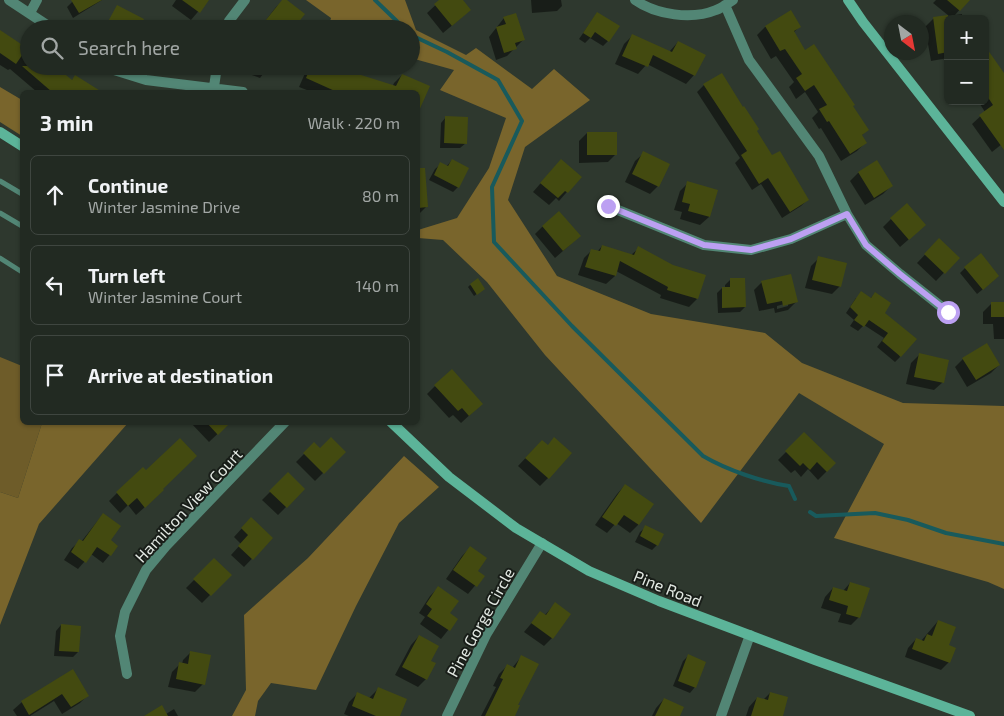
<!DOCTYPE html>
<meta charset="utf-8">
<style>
:root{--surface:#222a22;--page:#2e362f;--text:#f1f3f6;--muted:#a2a7a5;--line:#3f4640}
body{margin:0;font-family:"Exo 2",sans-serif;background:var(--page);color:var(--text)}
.controls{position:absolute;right:15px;top:15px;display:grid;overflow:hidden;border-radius:8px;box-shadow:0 1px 4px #0004}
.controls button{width:45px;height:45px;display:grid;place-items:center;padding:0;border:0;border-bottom:1px solid var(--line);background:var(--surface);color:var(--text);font:25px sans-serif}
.compass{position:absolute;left:884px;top:15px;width:45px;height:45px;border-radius:50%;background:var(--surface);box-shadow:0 1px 4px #0004;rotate:148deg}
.stop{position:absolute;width:15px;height:15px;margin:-11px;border:4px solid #bca0f2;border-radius:50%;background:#fff}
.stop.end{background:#bca0f2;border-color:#fff;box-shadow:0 1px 5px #0008}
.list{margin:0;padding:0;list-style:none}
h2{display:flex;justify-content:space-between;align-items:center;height:65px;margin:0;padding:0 20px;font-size:21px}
h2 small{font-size:16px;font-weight:400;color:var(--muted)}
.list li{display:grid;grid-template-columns:32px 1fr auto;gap:15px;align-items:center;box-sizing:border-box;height:80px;margin:0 10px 10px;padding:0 10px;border:1px solid var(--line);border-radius:8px}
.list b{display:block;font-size:19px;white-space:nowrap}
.list p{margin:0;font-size:16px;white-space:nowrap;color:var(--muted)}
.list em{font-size:16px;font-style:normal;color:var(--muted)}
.icon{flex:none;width:28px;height:28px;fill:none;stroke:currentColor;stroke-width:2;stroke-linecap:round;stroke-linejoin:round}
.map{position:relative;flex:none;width:1004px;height:716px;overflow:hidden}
.search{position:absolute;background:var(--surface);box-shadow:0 1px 4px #0004;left:20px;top:20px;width:400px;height:55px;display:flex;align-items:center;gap:12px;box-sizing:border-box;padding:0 18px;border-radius:28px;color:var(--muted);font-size:19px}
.panel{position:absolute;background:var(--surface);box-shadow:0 1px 4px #0004;left:20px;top:90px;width:400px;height:335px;border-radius:8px}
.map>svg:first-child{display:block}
.green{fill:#6e5c29}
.forest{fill:#79652c}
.shadow{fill:#0007;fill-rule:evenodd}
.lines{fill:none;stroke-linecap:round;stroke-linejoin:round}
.stream{stroke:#185a5c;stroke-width:4}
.building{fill:#434a10}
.lane{stroke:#528675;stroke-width:5}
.street{stroke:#528675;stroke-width:10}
.secondary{stroke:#5cb499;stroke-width:10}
.route{stroke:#bca0f2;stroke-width:6}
.labels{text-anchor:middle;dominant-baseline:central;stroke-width:4;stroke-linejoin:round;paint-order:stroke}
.street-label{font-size:16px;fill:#e3e9e3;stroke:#191e19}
</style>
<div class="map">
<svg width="1004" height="716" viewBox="0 0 1004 716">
<rect width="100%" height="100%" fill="#2e382e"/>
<!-- green -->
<path class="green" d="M 0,357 L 22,366 L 22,422 L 42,423 L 18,498 L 0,492 Z"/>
<!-- forest -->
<path class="forest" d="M 306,0 L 405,0 L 416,30 L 466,55 L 476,48 L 532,89 L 554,69 L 590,100 L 525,147 L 508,200 L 557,276 L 651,314 L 765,333 L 802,363 L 903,403 L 1004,406 L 1004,589 L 988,582 L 834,538 L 884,444 L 799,393 L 701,523 L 545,355 L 487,282 L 443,240 L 418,238 L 418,230 L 457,218 L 489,168 L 506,118 L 440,90 L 454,70 L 411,58 L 411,29 L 328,29 L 331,18 Z
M 0,87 L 22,100 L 22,136 L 0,122 Z
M 42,423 L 128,423 L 39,524 L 0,625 L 0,492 L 18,498 Z
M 404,456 L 439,487 L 399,523 L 356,606 L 316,690 L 271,683 L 258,701 L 255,716 L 232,716 L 246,690 L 244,615 L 308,558 Z"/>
<!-- shadow -->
<path class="shadow" d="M 74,0 L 102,0 L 73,18 L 67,7 Z
M 176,0 L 208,0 L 191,20 L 172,6 Z
M 284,0 L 292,29 L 259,29 L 276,7 Z
M 441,0 L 461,0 L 461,18 L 443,33 L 427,13 Z
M 531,0 L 561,0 L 562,6 L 557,11 L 532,13 Z
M 936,0 L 968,0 L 955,15 L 962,14 L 962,19 L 948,19 L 948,58 L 931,61 L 925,27 L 933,19 L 949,16 L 933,3 Z
M 790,12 L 799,27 L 793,33 L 805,52 L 852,106 L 867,130 L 861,136 L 865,143 L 857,151 L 841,161 L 821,128 L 819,129 L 812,118 L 818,112 L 805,92 L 796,99 L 789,87 L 794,82 L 776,56 L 771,59 L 757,35 L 765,27 Z
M 597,13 L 608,41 L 603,46 L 590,38 L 585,43 L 579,39 Z
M 504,18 L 523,40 L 507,56 L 496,60 L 489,37 Z
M 183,24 L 186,29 L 177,29 Z
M 171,25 L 174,29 L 166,29 Z
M 0,32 L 29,50 L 29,66 L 71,81 L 75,77 L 98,91 L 37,92 L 10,69 L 8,70 L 0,65 Z
M 632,36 L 669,52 L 678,42 L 694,75 L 686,84 L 647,64 L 638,74 L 615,64 L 624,44 Z
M 985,58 L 1004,75 L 1004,147 L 1002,144 L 992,152 L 972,124 L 985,112 L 978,101 L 985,101 Z
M 240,66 L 269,66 L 260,78 L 238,70 Z
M 311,66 L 341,70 L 381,83 L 378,92 L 312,92 L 299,87 L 306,71 Z
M 402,75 L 428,87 L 418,108 L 418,92 L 390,92 L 394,83 Z
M 721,75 L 772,157 L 808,199 L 801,206 L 782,218 L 761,184 L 752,190 L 735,163 L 740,158 L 697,92 L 704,85 Z
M 446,117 L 466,143 L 460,148 L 440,148 L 441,123 Z
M 587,133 L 616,154 L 608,162 L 579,163 L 579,141 Z
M 644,153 L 658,186 L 650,194 L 625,182 L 635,161 Z
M 452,160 L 458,187 L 453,192 L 429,180 L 435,169 L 441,164 L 446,167 Z
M 876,162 L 891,186 L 883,194 L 865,205 L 850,181 L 858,173 Z
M 553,169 L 580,177 L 559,201 L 556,198 L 549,205 L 533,192 Z
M 688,183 L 716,191 L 709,217 L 700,225 L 680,219 L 682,212 L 674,210 L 680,191 Z
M 425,186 L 426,207 L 418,215 L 418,187 Z
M 891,219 L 916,233 L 900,247 L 883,227 Z
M 543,226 L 571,244 L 555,258 L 535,234 Z
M 939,240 L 958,258 L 936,281 L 917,263 Z
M 602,246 L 631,255 L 639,248 L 697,299 L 689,307 L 660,298 L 661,295 L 616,271 L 615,276 L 606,284 L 578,275 L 584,258 L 592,250 L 597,252 Z
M 819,258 L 840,286 L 832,294 L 805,288 L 811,266 Z
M 965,268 L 993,281 L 977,294 L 960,273 Z
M 730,280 L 745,307 L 740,312 L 718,313 L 717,293 L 722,288 L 725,288 L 725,285 Z
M 762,282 L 796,302 L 788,310 L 775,313 L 774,308 L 759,311 L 754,290 ZM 788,303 L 788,306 L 777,309 L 777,306 Z
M 470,285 L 481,291 L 474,296 L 468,287 Z
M 875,293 L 900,357 L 895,362 L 877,347 L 884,338 L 864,325 L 858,331 L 850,326 L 854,320 L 846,313 L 856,298 L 870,299 Z
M 991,304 L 1004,304 L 1004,339 L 994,339 L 993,324 L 983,324 L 983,312 Z
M 919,355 L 943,382 L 934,390 L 906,384 L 911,363 Z
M 963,359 L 999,365 L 991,373 L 967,387 L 955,367 Z
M 435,386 L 473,412 L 461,423 L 453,415 L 449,418 L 427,394 Z
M 190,422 L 224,422 L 227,425 L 209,442 Z
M 804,434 L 835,463 L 818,480 L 808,469 L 801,477 L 795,470 L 791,473 L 778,460 Z
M 314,444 L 320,450 L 344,452 L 315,481 L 296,462 Z
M 547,446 L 548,478 L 540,486 L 518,466 L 534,449 Z
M 288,474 L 304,489 L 278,515 L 262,500 Z
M 625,485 L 652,504 L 638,525 L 630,533 L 616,523 L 607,533 L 595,525 L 617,494 Z
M 162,489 L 155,498 L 136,515 L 128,505 L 120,513 L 109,501 L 117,493 Z
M 103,514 L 109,541 L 117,546 L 103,563 L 91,554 L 78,569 L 64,560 L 72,548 L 80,541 L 81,542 Z
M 243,527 L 272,538 L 244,567 L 231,555 L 241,544 L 234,537 Z
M 646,527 L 657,545 L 652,550 L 635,542 L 640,532 Z
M 470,548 L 476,571 L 483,576 L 468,594 L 446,579 L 462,556 Z
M 214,560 L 230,575 L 202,603 L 186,588 Z
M 850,583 L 859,617 L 851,625 L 838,622 L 841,614 L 821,608 L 825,597 L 833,588 L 843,591 Z
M 438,588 L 448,613 L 457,619 L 441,639 L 420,624 L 425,617 L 419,613 L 430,596 Z
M 555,604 L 552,638 L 544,646 L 524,632 L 540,613 L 544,616 Z
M 938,621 L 947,646 L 949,662 L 941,670 L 905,657 L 908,648 L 916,639 L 921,641 Z
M 61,625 L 78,652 L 73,657 L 54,656 L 56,631 Z
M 419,636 L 429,661 L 434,664 L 426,679 L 418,687 L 395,675 L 411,645 Z
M 191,652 L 203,684 L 195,692 L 168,687 L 172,672 L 180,664 L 182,664 L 183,660 Z
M 522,656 L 517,705 L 513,716 L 481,716 L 496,687 L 493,686 L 499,674 L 507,666 L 512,668 Z
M 688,656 L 695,687 L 690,693 L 673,686 L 683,661 Z
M 72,671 L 88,695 L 80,703 L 62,714 L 54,701 L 30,716 L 17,716 L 13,710 L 22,702 Z
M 378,689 L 399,716 L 349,716 L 344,714 L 349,702 L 357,694 L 369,698 Z
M 770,693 L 781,716 L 746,716 L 749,707 L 757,698 L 763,700 Z
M 664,699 L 678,716 L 652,716 L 656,708 Z
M 174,709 L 178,716 L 147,716 L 166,714 Z"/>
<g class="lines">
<!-- stream -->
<path class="stream" d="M 375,0 L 405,29
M 411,35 L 447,52 L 498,80 L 522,121 L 492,187 L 494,242 L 572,326 L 703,456 C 727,470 762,482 789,486 L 795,499
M 810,512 L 816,516 L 875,513 L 908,520 L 946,533 L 1004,544"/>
</g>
<!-- building -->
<path class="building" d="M 71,0 L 102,0 L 79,13 Z
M 182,0 L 209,0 L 200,13 Z
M 282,0 L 287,0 L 305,14 L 293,29 L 275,29 L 265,21 Z
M 439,0 L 463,0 L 471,10 L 452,26 L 434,4 Z
M 947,0 L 970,0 L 960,11 Z
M 117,5 L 144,19 L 139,29 L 104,29 Z
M 791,10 L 801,27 L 794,31 L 805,50 L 814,44 L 855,105 L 853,106 L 869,130 L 862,135 L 867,143 L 850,154 L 829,121 L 827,122 L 819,109 L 827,105 L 814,85 L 805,91 L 796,78 L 802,74 L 785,49 L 780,51 L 765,26 Z
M 597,12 L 620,26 L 609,42 L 595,32 L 591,38 L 583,33 Z
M 516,13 L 525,40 L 515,43 L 517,49 L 504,53 L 496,27 L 506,24 L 503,17 Z
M 948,15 L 948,52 L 938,54 L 933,17 Z
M 0,30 L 27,48 L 16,64 L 0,53 Z
M 632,34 L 672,52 L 678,41 L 706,55 L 695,76 L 653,55 L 648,67 L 622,56 Z
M 985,46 L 1004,73 L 1004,150 L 979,115 L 993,105 L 985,93 Z
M 22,66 L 55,66 L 72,80 L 75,75 L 102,92 L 52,92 Z
M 311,66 L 344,66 L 342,69 L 396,86 L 402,74 L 430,86 L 418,113 L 418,92 L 337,92 L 306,78 Z
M 722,73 L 743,107 L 744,106 L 759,129 L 757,131 L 772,155 L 780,151 L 809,200 L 790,212 L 768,178 L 759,184 L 741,155 L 747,151 L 703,84 Z
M 445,116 L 468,117 L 467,144 L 444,143 Z
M 587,132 L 617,132 L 617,155 L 587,155 Z
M 643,151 L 670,164 L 659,187 L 632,174 Z
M 452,159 L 469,168 L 459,188 L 434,175 L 440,162 L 448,166 Z
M 561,159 L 582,177 L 568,193 L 565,191 L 558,198 L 540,183 Z
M 877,160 L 893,186 L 874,198 L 858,172 Z
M 418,168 L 425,168 L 428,207 L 418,208 Z
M 687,181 L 718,190 L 710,217 L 688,211 L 690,204 L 682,202 Z
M 907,203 L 926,225 L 909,240 L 890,218 Z
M 559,211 L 581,236 L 563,251 L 542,226 Z
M 939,238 L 960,258 L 945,274 L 924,254 Z
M 602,245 L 634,255 L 638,246 L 673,265 L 706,275 L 698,299 L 667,290 L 668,287 L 620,261 L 616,276 L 585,267 L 591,249 L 600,251 Z
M 981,253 L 999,276 L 983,290 L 964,267 Z
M 818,256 L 847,263 L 841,287 L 812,280 Z
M 791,274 L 798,302 L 783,306 L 782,301 L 767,304 L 761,281 Z
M 478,278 L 485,289 L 477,295 L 470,284 Z
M 730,278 L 745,278 L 746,307 L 722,308 L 722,287 L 730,287 Z
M 861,291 L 871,298 L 875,292 L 891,303 L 885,313 L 917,339 L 901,357 L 882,341 L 888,333 L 869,320 L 864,327 L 854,320 L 858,315 L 850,307 Z
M 991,302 L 1004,302 L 1004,317 L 991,317 Z
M 987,343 L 1000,365 L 976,380 L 962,358 Z
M 919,353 L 949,360 L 944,383 L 914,377 Z
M 452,369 L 483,404 L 469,416 L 462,408 L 458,411 L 434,385 Z
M 206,422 L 231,422 L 218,435 Z
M 804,432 L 836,463 L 827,472 L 817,462 L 810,470 L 803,463 L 800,466 L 785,451 Z
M 331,437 L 346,452 L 324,474 L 303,453 L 314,442 L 320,448 Z
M 554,437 L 572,453 L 549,479 L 525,458 L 542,440 L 548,445 Z
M 180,438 L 197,456 L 163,489 L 164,490 L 145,508 L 137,498 L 128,506 L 116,492 L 143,467 L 146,470 Z
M 288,472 L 305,489 L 287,508 L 269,491 Z
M 625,484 L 654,504 L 639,525 L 624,515 L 616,526 L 602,517 Z
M 103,513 L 121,526 L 111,540 L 118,546 L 111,556 L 97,547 L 86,563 L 71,552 L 79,539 L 83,541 Z
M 251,517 L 273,538 L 253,560 L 238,546 L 248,535 L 241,528 Z
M 645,525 L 664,534 L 658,546 L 640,536 Z
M 470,546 L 487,558 L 478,571 L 485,576 L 477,587 L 453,570 Z
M 214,558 L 232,575 L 211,596 L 193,579 Z
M 850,582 L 870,588 L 860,618 L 846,614 L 848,606 L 829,600 L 833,587 L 847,591 Z
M 438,586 L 459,601 L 450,613 L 458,619 L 450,631 L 427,616 L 432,609 L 426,604 Z
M 555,602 L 571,614 L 553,639 L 531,623 L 540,611 L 546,615 Z
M 938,620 L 956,627 L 949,645 L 956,648 L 950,663 L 912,649 L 916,638 L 924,641 L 927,634 L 932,636 Z
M 61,624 L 81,626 L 79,652 L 59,651 Z
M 419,635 L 439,646 L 431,661 L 436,663 L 427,680 L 402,667 Z
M 190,651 L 211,655 L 205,685 L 176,679 L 179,662 L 188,664 Z
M 688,654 L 706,662 L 696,688 L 678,681 Z
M 521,655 L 539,664 L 518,705 L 520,705 L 515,716 L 485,716 L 503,679 L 500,678 L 507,664 L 515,668 Z
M 73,669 L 89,696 L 71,707 L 62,694 L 29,715 L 21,701 Z
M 378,687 L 407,699 L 400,716 L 376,716 L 352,706 L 357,692 L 373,699 Z
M 770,692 L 788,697 L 783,716 L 751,716 L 757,697 L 768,700 Z
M 664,698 L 684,707 L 680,716 L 655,716 Z
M 162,705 L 168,716 L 144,716 Z"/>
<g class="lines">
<!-- lane -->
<path class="lane" d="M 0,181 L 22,194
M 0,213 L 22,226
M 0,258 L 22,272"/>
<!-- street -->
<path class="street" d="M 9,0 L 53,29
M 635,0 C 656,15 692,20 716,10 C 722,8 728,3 733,0
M 725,5 L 749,60 L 819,156 L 847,214 L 866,245 L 900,274 L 948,312
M 30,13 L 37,0
M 226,29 L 229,21 L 245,0
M 109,66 L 114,70 L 146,80 L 243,92
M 214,87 L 217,66
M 608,206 L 704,245 L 751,250 L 791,239 L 847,214
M 127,674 L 120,636 L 125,612 L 146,570 L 166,546 L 285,422
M 447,716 L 486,635 L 542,543
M 721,716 L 750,635"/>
<!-- secondary -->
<path class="secondary" d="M 848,0 L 863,22 L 1004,202
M 0,132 L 22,146
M 391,422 L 449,477 L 516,528 L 589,571 L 659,601 L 815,660 L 970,716"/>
</g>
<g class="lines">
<!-- route -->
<path class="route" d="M 608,206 L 704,245 L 751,250 L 791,239 L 847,214 L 866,245 L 900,274 L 948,312"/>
</g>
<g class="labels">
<!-- street labels -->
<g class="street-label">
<text transform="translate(188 505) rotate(-47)">Hamilton View Court</text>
<text transform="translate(668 588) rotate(22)">Pine Road</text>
<text transform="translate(480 622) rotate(-61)">Pine Gorge Circle</text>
</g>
</g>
</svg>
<div class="controls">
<button>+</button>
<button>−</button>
</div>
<svg class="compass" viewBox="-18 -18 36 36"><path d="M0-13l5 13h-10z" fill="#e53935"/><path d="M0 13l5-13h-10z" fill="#a2a7a5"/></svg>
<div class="stop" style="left:948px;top:312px"></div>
<div class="stop end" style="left:608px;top:206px"></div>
<div class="search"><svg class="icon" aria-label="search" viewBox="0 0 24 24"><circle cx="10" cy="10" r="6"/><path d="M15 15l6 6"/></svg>Search here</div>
<section class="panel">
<h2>3 min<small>Walk · 220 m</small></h2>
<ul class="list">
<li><svg class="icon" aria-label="ahead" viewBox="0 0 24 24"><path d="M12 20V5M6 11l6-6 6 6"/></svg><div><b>Continue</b><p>Winter Jasmine Drive</p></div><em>80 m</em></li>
<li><svg class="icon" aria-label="left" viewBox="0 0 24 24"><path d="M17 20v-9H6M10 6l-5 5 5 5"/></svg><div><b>Turn left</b><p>Winter Jasmine Court</p></div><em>140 m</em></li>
<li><svg class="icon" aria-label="arrive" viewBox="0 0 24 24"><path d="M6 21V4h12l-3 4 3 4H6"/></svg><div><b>Arrive at destination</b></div></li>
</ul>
</section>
</div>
